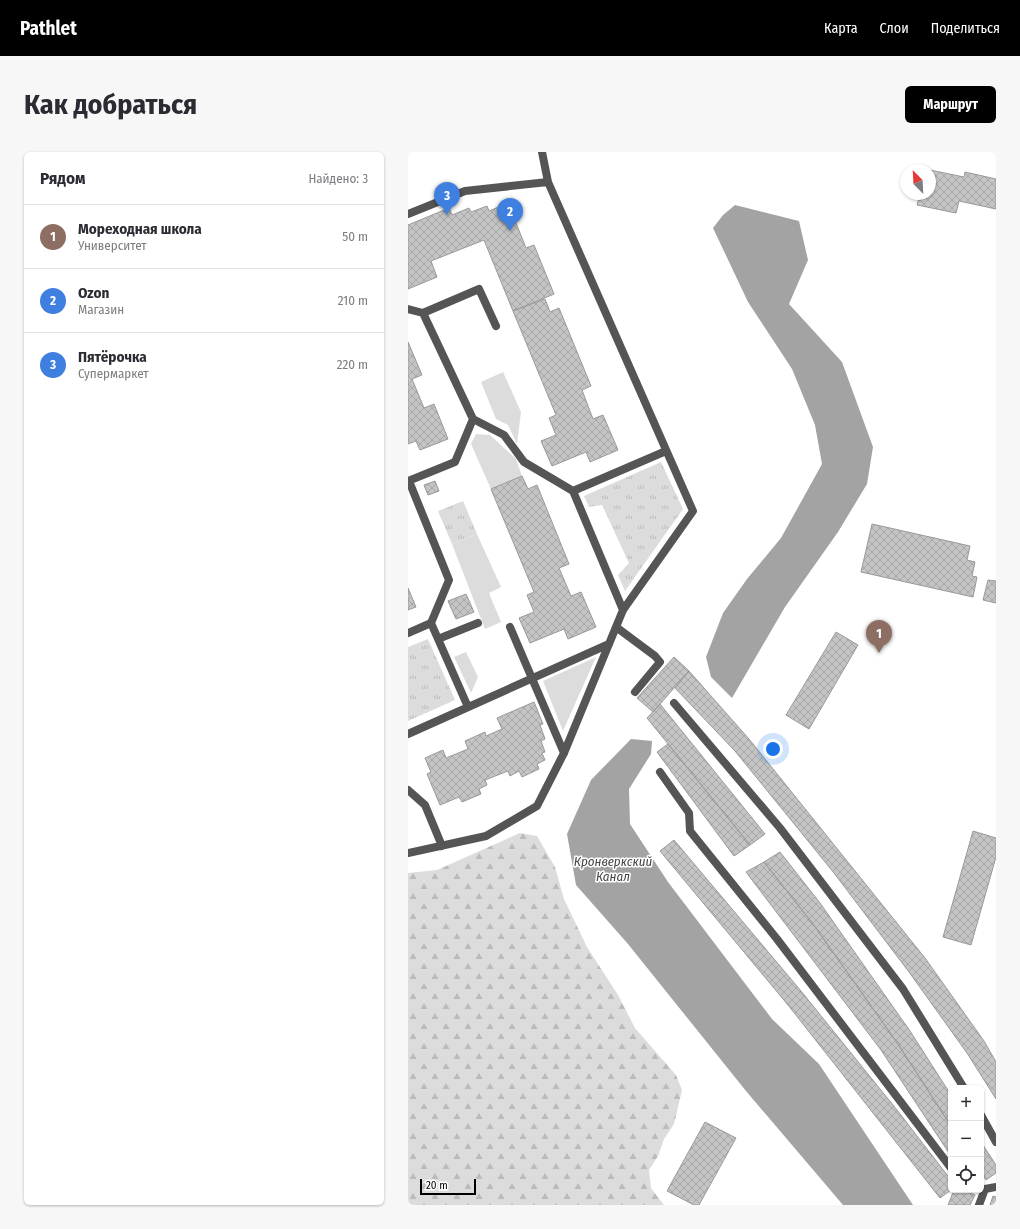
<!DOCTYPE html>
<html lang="ru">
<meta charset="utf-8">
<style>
:root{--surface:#fff;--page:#f7f7f7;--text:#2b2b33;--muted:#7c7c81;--line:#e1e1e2;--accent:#000}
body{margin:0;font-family:"Fira Sans Condensed",sans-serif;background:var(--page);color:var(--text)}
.controls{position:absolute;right:12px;bottom:12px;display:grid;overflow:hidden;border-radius:6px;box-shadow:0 1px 3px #0004}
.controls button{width:36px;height:36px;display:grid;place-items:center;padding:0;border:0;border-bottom:1px solid var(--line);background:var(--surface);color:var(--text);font:20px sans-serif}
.compass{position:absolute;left:492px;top:12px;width:36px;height:36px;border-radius:50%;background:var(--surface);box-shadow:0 1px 3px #0004;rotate:336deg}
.scale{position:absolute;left:12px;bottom:10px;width:56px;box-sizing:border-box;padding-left:4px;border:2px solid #000;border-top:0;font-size:11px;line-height:14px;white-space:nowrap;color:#000;-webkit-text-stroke:3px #fff;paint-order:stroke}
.you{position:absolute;left:365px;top:597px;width:14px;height:14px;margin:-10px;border:3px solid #fff;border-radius:50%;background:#1a73e8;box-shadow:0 0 0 6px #1a73e833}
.badge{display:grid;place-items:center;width:26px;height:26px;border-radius:50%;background:var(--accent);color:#fff;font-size:13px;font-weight:700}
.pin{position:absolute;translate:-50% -33px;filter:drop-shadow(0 1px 2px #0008)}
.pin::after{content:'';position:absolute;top:21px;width:14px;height:12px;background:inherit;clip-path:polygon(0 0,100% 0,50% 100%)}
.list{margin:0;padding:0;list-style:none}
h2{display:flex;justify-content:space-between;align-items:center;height:52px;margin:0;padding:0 16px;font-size:17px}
h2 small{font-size:13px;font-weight:400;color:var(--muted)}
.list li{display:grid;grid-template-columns:26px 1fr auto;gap:12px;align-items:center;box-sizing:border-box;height:64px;padding:0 16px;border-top:1px solid var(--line)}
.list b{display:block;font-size:15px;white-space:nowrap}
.list p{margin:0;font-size:13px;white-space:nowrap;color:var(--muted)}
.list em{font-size:13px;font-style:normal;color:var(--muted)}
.icon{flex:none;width:22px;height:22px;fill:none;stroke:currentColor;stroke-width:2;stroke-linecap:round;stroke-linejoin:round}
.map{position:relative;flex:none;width:588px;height:1053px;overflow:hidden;border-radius:6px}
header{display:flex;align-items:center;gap:24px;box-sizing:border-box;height:56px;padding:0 20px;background:var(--accent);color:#fff}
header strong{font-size:19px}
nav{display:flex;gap:22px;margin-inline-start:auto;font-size:14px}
.intro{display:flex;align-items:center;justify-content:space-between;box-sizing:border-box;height:96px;padding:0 24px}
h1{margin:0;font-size:28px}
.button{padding:10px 18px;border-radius:6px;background:var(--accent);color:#fff;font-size:14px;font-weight:700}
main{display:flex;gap:24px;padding:0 24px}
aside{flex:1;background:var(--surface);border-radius:6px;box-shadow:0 1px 3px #0004}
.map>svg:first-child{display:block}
.grass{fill:#dcdcdc}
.forest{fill:url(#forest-firs)}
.park{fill:url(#park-tufts)}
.water{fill:#a3a3a3}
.building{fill:url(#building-cross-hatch);stroke:#999}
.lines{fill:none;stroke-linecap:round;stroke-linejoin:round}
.lane{stroke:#555;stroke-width:8}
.labels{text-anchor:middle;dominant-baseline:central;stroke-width:3;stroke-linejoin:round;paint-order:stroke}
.water-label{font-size:13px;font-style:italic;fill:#444;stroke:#fff}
</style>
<header>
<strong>Pathlet</strong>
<nav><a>Карта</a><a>Слои</a><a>Поделиться</a></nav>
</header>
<div class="intro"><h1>Как добраться</h1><a class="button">Маршрут</a></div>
<main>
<aside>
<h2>Рядом<small>Найдено: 3</small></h2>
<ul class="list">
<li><span class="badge" style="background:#8d6e63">1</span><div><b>Мореходная школа</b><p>Университет</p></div><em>50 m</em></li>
<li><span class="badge" style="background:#3f7fe0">2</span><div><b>Ozon</b><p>Магазин</p></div><em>210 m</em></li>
<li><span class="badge" style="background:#3f7fe0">3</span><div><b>Пятёрочка</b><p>Супермаркет</p></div><em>220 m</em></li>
</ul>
</aside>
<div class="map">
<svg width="588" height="1053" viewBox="0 0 588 1053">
<defs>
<pattern id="forest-firs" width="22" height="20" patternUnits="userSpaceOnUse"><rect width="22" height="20" fill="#dcdcdc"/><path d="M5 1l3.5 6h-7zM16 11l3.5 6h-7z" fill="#bbb"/></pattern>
<pattern id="park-tufts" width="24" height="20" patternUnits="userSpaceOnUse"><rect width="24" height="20" fill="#dcdcdc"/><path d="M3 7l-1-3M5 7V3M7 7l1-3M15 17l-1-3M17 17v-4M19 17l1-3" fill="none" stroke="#bbb"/></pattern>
<pattern id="building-cross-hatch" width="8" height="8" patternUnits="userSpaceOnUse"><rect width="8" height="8" fill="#c4c4c4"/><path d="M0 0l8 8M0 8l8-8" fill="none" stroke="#a7a7a7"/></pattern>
</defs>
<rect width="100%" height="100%" fill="#fff"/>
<!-- grass -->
<path class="grass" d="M 95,220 L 113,260 L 109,292 L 100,273 L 88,267 L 73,230 Z
M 68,282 L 82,283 L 108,307 L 114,324 L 83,337 L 63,292 Z
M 69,382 L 93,435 L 81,441 L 93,470 L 77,477 L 44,392 Z
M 58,500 L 70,525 L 63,541 L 46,505 Z
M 188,505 L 155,579 L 135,529 Z"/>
<!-- forest -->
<path class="forest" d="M 112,681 L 129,684 L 147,715 L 156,747 L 179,795 L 210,843 L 227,876 L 268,923 L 274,938 L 266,972 L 256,987 L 250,1004 L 241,1018 L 243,1036 L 256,1053 L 0,1053 L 0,721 L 29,718 Z"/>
<!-- park -->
<path class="park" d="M 253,310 L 275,357 L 217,439 L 210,423 L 221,411 L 194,353 L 181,355 L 176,344 Z
M 55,349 L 69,382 L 44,392 L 30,359 Z
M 20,487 L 47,548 L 0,569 L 0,495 Z"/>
<!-- water -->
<path class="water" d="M 327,53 L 391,69 L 400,108 L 381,152 L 434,210 L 465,295 L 459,332 L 430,380 L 377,455 L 324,546 L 303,525 L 298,505 L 315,461 L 339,427 L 373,386 L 414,312 L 407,273 L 384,217 L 340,150 L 305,76 L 315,63 Z
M 223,587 L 244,589 L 243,602 L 221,637 L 222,672 L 260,730 L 364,867 L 411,912 L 505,1053 L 435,1053 L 338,939 L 220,792 L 168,733 L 159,682 L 183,628 Z"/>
<!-- building -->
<path class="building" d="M 517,17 L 556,25 L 557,20 L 588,27 L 588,57 L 551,49 L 548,61 L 509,53 L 512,42 L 522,42 L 522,18 L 517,18 Z
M 100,51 L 118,96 L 126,93 L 146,142 L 105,159 L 76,88 L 23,109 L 29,125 L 0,137 L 0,73 L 41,56 L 44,63 L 61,56 L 63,60 L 79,54 L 81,59 Z
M 137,147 L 142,160 L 151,156 L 183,234 L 174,238 L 185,267 L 195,263 L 210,298 L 182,310 L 178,300 L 144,314 L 133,289 L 148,283 L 141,266 L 148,263 L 105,159 Z
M 0,190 L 14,223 L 4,227 L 16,256 L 26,252 L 40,287 L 12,298 L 8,289 L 0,292 Z
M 114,324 L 120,337 L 129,333 L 161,412 L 151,416 L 163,444 L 173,440 L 188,475 L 160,487 L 156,477 L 122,491 L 111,466 L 126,460 L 119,443 L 126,440 L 83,337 Z
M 27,329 L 31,339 L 20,343 L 16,333 Z
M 464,372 L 562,394 L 559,408 L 567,410 L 564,424 L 569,425 L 565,445 L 453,420 Z
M 580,428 L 588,429 L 588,451 L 575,448 Z
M 0,436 L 8,455 L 0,458 Z
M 58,442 L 66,460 L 48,467 L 40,449 Z
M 428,480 L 450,493 L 401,577 L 378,563 Z
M 266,505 L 281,519 L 245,560 L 229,546 Z
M 281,519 L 341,587 L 517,806 L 576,889 L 588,910 L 588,947 L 559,901 L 501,820 L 426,721 L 327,599 L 267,536 Z
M 126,550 L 135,572 L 132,573 L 137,587 L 133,589 L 137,600 L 134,601 L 137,608 L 129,612 L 131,617 L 114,625 L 111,619 L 102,624 L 100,619 L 77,628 L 79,633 L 71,637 L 73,642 L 54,650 L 51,645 L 32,653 L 19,622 L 23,620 L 17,606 L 35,598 L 38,606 L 60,597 L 57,589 L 77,580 L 78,584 L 94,577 L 89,566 Z
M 252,552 L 357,682 L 342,693 L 239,566 Z
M 260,592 L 342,693 L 326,704 L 249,600 Z
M 565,679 L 588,686 L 588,705 L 563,793 L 535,785 Z
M 266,688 L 393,839 L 489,958 L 543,1028 L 543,1038 L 532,1046 L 380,853 L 252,699 Z
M 372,700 L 412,751 L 502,879 L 543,943 L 543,974 L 490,892 L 405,772 L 356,710 Z
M 356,710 L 405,772 L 490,892 L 543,974 L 543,1004 L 473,898 L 338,720 Z
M 297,970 L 328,986 L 291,1053 L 286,1053 L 259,1039 Z
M 573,990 L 588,1013 L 588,1021 L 578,1028 L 573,1020 Z
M 546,1038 L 555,1038 L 567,1043 L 562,1053 L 540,1053 Z
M 585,1044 L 588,1045 L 588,1053 L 582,1053 Z"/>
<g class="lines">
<!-- lane -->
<path class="lane" d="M 0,62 L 57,39 L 140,30
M 0,157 L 15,161 L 71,137 L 88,174
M 65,267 L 96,283 L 116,310 L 165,339 L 258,299
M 0,329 L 47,310 L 65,267 L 15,161
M 165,339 L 215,458
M 23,471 L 60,555
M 102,475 L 156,601
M 208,475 L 247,504 L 252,510 L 227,540
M 0,481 L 23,471 L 41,428 L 1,329
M 30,487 L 70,471
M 266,551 L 372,676 L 495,837 L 556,936
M 0,582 L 201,492
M 252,620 L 281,661 L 282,679 L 369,787 L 543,1016
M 0,638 L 17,653 L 34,694
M 0,701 L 78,684 L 129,654 L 156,601 L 215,458 L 285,359 L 140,30 L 134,0
M 573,963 L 588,990
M 571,1053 L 577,1037 L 588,1035"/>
</g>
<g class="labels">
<!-- water labels -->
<g class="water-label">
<text x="205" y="709">Кронверкский<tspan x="205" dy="15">Канал</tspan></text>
</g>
</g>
</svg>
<div class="controls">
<button>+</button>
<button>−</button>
<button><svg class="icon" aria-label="locate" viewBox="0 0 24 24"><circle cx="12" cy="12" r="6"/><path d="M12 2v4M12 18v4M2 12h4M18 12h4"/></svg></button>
</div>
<svg class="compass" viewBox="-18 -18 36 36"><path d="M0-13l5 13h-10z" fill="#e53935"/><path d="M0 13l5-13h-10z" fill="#7c7c81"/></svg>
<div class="scale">20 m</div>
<div class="you"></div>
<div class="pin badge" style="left:471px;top:501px;background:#8d6e63">1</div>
<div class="pin badge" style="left:102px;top:79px;background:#3f7fe0">2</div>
<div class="pin badge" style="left:39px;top:63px;background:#3f7fe0">3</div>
</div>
</main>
